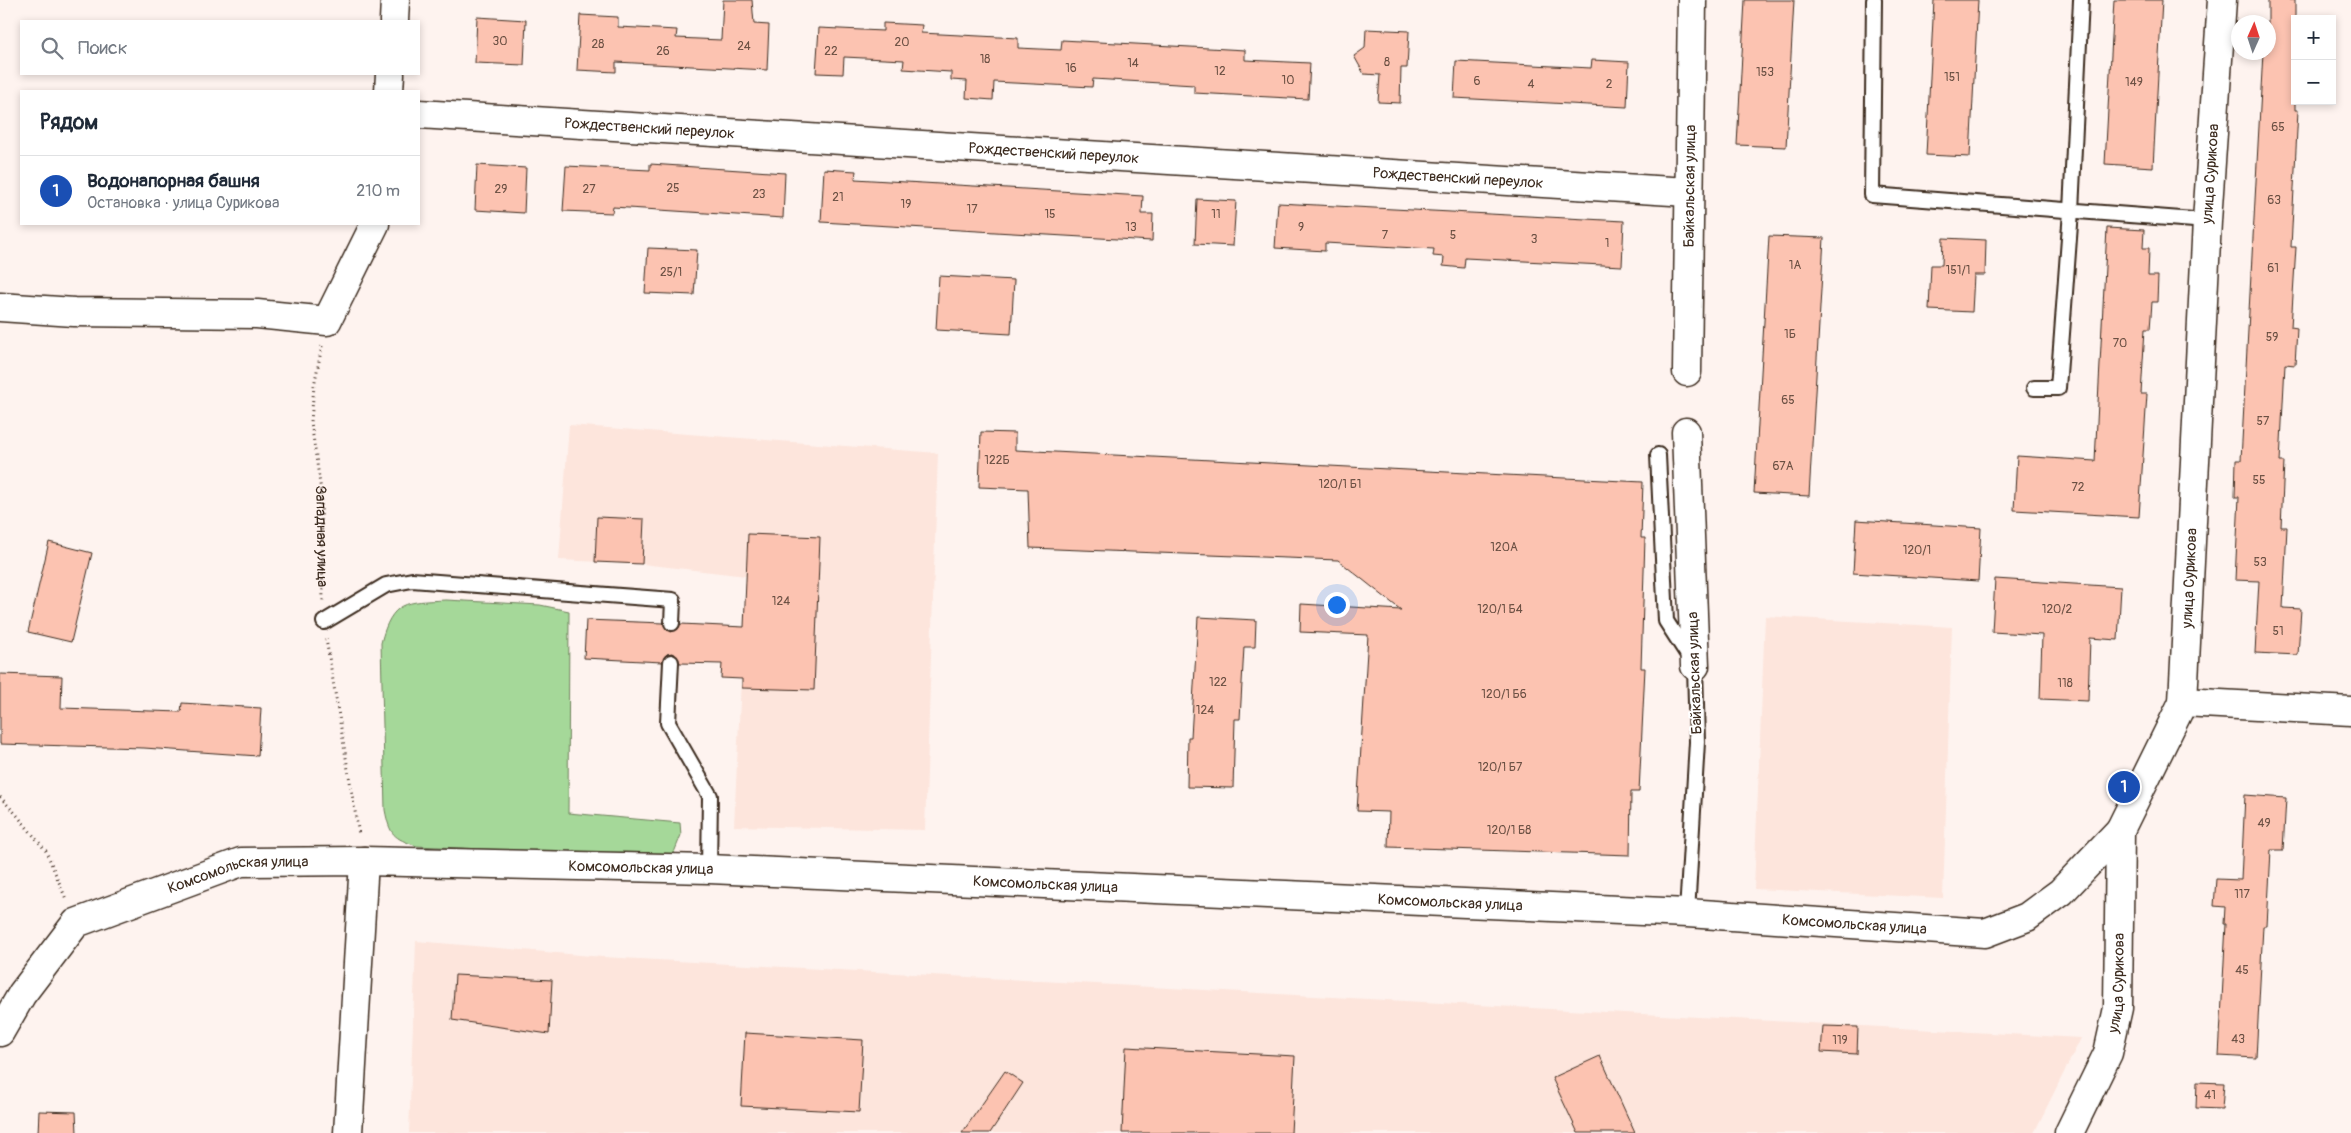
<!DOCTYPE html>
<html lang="ru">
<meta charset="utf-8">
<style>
:root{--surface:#fff;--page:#f6f6f7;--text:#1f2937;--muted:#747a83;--line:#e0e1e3;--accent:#3b2a1e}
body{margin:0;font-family:Pangolin,sans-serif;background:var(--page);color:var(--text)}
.controls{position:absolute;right:15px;top:15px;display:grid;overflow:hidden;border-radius:0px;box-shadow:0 2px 8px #0003}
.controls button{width:45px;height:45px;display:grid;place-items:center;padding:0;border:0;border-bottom:1px solid var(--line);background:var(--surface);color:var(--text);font:25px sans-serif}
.compass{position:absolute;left:2231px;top:15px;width:45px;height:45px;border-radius:50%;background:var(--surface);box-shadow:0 2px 8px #0003;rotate:3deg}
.you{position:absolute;left:1336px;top:604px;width:18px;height:18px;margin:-12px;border:4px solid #fff;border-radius:50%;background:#1a73e8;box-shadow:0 0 0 8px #1a73e833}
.badge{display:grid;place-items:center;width:32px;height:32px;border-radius:50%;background:var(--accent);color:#fff;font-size:16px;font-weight:700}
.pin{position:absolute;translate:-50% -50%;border:2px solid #fff;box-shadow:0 1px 5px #0006}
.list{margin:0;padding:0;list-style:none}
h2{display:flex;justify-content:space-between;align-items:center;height:65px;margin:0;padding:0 20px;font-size:21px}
h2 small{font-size:16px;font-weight:400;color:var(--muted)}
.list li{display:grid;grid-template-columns:32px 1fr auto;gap:15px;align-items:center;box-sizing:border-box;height:70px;padding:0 20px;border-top:1px solid var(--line)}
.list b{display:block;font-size:19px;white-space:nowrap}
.list p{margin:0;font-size:16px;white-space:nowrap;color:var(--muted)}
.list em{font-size:16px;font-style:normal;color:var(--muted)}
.icon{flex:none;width:28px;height:28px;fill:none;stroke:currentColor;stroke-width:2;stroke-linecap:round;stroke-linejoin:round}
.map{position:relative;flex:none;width:2351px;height:1133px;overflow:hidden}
.search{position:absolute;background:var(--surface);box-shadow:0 2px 8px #0003;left:20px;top:20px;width:400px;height:55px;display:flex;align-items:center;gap:12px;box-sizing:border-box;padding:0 18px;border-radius:0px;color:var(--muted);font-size:19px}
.panel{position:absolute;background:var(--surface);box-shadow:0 2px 8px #0003;left:20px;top:90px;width:400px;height:135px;border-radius:0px}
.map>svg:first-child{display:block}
.built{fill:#fde5dc}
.green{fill:#a5d899;stroke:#70815c}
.building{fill:#fcc3b1;stroke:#3b2a1e}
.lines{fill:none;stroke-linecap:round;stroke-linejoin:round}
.service-casing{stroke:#3b2a1e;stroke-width:18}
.minor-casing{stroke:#3b2a1e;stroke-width:31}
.tertiary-casing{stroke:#3b2a1e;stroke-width:31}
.path{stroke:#3b2a1e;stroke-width:3;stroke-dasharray:1 4;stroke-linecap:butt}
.service{stroke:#fff;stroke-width:14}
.minor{stroke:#fff;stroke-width:28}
.tertiary{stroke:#fff;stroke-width:28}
.labels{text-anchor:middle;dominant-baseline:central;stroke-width:4;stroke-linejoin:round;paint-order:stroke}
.number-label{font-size:12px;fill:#6b5043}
.street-label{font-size:15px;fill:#3b2a1e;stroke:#fff}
</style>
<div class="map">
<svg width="2351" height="1133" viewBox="0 0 2351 1133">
<rect width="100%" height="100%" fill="#fef3ef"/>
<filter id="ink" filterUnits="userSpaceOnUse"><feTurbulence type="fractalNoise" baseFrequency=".02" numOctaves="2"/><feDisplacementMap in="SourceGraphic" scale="10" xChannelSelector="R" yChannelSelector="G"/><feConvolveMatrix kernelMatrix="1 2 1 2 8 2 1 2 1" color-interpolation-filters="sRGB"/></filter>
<g filter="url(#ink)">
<!-- built -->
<path class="built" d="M 569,425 L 938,453 L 925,830 L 734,826 L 746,576 L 642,564 L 559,560 Z
M 1765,616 L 1952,627 L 1943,898 L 1754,889 Z
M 416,941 L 603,957 L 2081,1038 L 2034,1133 L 409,1133 Z"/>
<!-- green -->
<path class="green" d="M 446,600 L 540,605 L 569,611 L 568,813 L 680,823 L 681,835 L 673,855 L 657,857 L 417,846 C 393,838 390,835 385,810 L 381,643 C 392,600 406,602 446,600 Z"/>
<!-- building -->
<path class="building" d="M 723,0 L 752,0 L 754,24 L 769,25 L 767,70 L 616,62 L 616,72 L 577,70 L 580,15 L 618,17 L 618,27 L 677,30 L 676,38 L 721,40 Z
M 1745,0 L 1794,0 L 1786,147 L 1737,145 Z
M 1934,0 L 1978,0 L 1970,157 L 1926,155 Z
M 2114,0 L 2162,0 L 2153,167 L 2105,164 Z
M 2268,0 L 2295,0 L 2295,110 L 2298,110 L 2291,247 L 2296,247 L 2291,327 L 2297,328 L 2295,365 L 2285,364 L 2280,462 L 2284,462 L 2281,527 L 2287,527 L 2283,608 L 2301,609 L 2298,655 L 2255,653 L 2259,581 L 2235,580 L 2239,497 L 2235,497 L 2236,460 L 2241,460 L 2263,52 L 2268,52 Z
M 477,17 L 526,20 L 524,65 L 475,63 Z
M 883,23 L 922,25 L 921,33 L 1018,38 L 1018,48 L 1061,50 L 1062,40 L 1245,50 L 1245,60 L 1310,63 L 1308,99 L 1194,93 L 1194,85 L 1093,79 L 1092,87 L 994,82 L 993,100 L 966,98 L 967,81 L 951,80 L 951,72 L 903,69 L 904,60 L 844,57 L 843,74 L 816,73 L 819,28 L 883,31 Z
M 1366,29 L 1409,31 L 1407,68 L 1401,68 L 1400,103 L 1378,102 L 1380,75 L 1364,74 L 1354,56 L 1365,48 Z
M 1592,60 L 1629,62 L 1627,107 L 1454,98 L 1456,61 L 1591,68 Z
M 650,164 L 785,173 L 783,218 L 613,207 L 612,213 L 563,211 L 566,166 L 650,170 Z
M 477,165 L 526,168 L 524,213 L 475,210 Z
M 824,169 L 856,171 L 855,179 L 1143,196 L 1142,214 L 1153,214 L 1152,241 L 821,222 Z
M 1197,199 L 1236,201 L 1233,246 L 1195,244 Z
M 1278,203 L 1624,221 L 1622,266 L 1465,258 L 1464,268 L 1443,266 L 1444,257 L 1433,256 L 1434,249 L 1325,243 L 1325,251 L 1275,248 Z
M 2107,228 L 2144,230 L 2143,248 L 2149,248 L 2148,276 L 2158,276 L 2157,302 L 2152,302 L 2150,329 L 2145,329 L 2141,394 L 2147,394 L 2139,517 L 2014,510 L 2017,456 L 2095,461 Z
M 1769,236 L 1824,238 L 1809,496 L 1754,493 Z
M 1943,238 L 1986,240 L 1985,275 L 1974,275 L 1972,312 L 1929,310 L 1931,265 L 1942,265 Z
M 648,248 L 697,250 L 694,295 L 645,293 Z
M 939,276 L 1014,280 L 1011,334 L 936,330 Z
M 981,432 L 1015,433 L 1015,450 L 1643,482 L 1641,538 L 1645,538 L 1641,668 L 1645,668 L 1639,792 L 1631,792 L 1630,855 L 1388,847 L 1389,812 L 1357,811 L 1368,635 L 1300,632 L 1301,604 L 1401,610 L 1338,560 L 1030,548 L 1028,489 L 979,487 Z
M 597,517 L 644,519 L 642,564 L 595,562 Z
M 1856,520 L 1981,528 L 1978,581 L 1853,573 Z
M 748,534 L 820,537 L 814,690 L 742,688 L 742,679 L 721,678 L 722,664 L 680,663 L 678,658 L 672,653 L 667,654 L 662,662 L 584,658 L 586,620 L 663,623 L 665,627 L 671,632 L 676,630 L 681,624 L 744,627 Z
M 49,542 L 92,553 L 71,642 L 28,632 Z
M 1995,579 L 2121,587 L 2118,640 L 2090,638 L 2088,701 L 2040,699 L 2042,635 L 1992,632 Z
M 1198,617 L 1256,620 L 1255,647 L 1244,647 L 1240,719 L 1235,719 L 1233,788 L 1187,787 L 1188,737 L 1191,737 Z
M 0,674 L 62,676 L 61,708 L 181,712 L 182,703 L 261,708 L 258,756 L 144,748 L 0,744 Z
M 2245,795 L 2286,798 L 2283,850 L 2271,850 L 2267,926 L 2263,926 L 2256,1058 L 2219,1056 L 2226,924 L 2224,924 L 2225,907 L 2214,906 L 2216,879 L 2241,880 Z
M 455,975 L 552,980 L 549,1034 L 452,1020 Z
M 1823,1026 L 1858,1027 L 1857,1054 L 1821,1052 Z
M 745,1033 L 863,1040 L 859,1112 L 741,1106 Z
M 1126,1047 L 1295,1056 L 1291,1133 L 1122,1133 Z
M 1600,1056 L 1635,1133 L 1578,1133 L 1552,1078 Z
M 1005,1071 L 1023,1083 L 990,1133 L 962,1133 Z
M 2197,1082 L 2224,1083 L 2222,1109 L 2196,1108 Z
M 39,1111 L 76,1112 L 77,1133 L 38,1133 Z"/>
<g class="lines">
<!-- service casing -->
<g class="service-casing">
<path id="service" d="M 1874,0 L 1872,195 L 2207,221
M 2034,388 L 2058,388 L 2071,211 L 2081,0
M 1658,455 L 1666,621 L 1695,666 L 1697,742 L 1687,913
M 324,622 L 386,585 L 412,580 L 673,600 L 672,623
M 671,662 L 668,723 L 710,796 L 709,869"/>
</g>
<!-- minor casing -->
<g class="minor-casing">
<g id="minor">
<path d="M 394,21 L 395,0"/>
<path d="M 389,91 L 390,74"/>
<path id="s2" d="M 419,114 L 1688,192"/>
<path d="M 0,307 L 74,312 L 257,314 L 327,321 L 375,224"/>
<path id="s3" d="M 1687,372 L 1692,0"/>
<path d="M 1686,432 L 1695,666"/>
<path id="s4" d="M 2183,702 L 2207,221 L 2222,0"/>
<path id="s5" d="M 0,1032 L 22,994 L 76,923 L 241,862 L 364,861 L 709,869 L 1687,913 L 1985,933 L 2027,917 L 2061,892 L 2120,830"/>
<path d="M 348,1133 L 364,861"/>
</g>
</g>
<!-- tertiary casing -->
<g class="tertiary-casing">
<g id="tertiary">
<path id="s6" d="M 2069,1133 L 2108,1053 L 2118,1008 L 2120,830 L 2183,702 L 2351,711"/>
</g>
</g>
<!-- path -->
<g class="path">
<path id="s1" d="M 322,346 L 314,386 L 311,422 L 321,491 L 323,601"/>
<path d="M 326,639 L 359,835"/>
<path d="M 0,797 L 16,814 L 46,851 L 66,899"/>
</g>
<!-- service -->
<use href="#service" class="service"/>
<!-- minor -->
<use href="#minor" class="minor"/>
<!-- tertiary -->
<use href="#tertiary" class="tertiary"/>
</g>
</g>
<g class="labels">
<!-- number labels -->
<g class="number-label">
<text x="500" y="41">30</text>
<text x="902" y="42">20</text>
<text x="598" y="44">28</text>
<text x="744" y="46">24</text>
<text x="663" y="51">26</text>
<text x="831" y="51">22</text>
<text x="985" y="59">18</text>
<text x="1387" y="62">8</text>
<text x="1133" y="63">14</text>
<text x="1071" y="68">16</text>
<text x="1220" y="71">12</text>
<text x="1765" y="72">153</text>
<text x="1952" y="77">151</text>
<text x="1288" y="80">10</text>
<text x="1477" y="81">6</text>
<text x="2134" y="82">149</text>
<text x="1531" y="84">4</text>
<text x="1609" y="84">2</text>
<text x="2278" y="127">65</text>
<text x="673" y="188">25</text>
<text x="501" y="189">29</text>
<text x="589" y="189">27</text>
<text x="759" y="194">23</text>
<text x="838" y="197">21</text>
<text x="2274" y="200">63</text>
<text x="906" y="204">19</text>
<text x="972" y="209">17</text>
<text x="1050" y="214">15</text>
<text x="1216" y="214">11</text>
<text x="1131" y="227">13</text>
<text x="1301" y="227">9</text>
<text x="1385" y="235">7</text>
<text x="1453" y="235">5</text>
<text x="1534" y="239">3</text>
<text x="1607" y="243">1</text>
<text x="1795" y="265">1А</text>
<text x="2273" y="268">61</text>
<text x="1958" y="270">151/1</text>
<text x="671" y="272">25/1</text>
<text x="1790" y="334">1Б</text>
<text x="2272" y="337">59</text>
<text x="2120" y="343">70</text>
<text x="1788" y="400">65</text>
<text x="2263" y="421">57</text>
<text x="997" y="460">122Б</text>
<text x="1783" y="466">67А</text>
<text x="2259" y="480">55</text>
<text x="1340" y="484">120/1 Б1</text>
<text x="2078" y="487">72</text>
<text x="1504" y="547">120А</text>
<text x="1917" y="550">120/1</text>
<text x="2260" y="562">53</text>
<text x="781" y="601">124</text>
<text x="1500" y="609">120/1 Б4</text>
<text x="2057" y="609">120/2</text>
<text x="2278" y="631">51</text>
<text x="1218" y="682">122</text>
<text x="2065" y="683">118</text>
<text x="1504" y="694">120/1 Б6</text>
<text x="1205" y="710">124</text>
<text x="1500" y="767">120/1 Б7</text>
<text x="2264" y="823">49</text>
<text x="1509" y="830">120/1 Б8</text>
<text x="2242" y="894">117</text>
<text x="2242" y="970">45</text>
<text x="2238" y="1039">43</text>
<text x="1840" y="1040">119</text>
<text x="2210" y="1095">41</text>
</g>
<!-- street labels -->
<g class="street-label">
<text stroke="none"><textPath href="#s2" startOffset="231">Рождественский переулок</textPath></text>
<text stroke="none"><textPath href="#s2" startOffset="636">Рождественский переулок</textPath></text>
<text stroke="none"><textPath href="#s4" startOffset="529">улица Сурикова</textPath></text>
<text stroke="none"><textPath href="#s2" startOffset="1041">Рождественский переулок</textPath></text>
<text stroke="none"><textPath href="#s3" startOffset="186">Байкальская улица</textPath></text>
<text stroke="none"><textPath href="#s1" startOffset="192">Западная улица</textPath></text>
<text stroke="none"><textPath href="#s4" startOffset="124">улица Сурикова</textPath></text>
<text transform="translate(1695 673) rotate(-92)">Байкальская улица</text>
<text stroke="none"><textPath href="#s5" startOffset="709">Комсомольская улица</textPath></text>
<text stroke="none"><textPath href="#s5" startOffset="304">Комсомольская улица</textPath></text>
<text stroke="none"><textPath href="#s5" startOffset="1114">Комсомольская улица</textPath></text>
<text stroke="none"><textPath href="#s5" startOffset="1519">Комсомольская улица</textPath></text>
<text stroke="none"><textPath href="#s5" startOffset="1924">Комсомольская улица</textPath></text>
<text stroke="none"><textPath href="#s6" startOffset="160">улица Сурикова</textPath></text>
</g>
</g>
</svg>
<div class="controls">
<button>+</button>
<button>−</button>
</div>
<svg class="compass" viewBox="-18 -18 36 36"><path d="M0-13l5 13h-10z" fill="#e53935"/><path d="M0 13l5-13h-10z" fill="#747a83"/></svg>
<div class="you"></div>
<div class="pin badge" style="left:2124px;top:787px;background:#1a4fb4">1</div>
<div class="search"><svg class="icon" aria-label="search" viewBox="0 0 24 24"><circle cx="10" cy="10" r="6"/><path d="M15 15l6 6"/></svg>Поиск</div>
<section class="panel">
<h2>Рядом<small></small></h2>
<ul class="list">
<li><span class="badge" style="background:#1a4fb4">1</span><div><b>Водонапорная башня</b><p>Остановка · улица Сурикова</p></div><em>210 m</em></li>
</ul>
</section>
</div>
